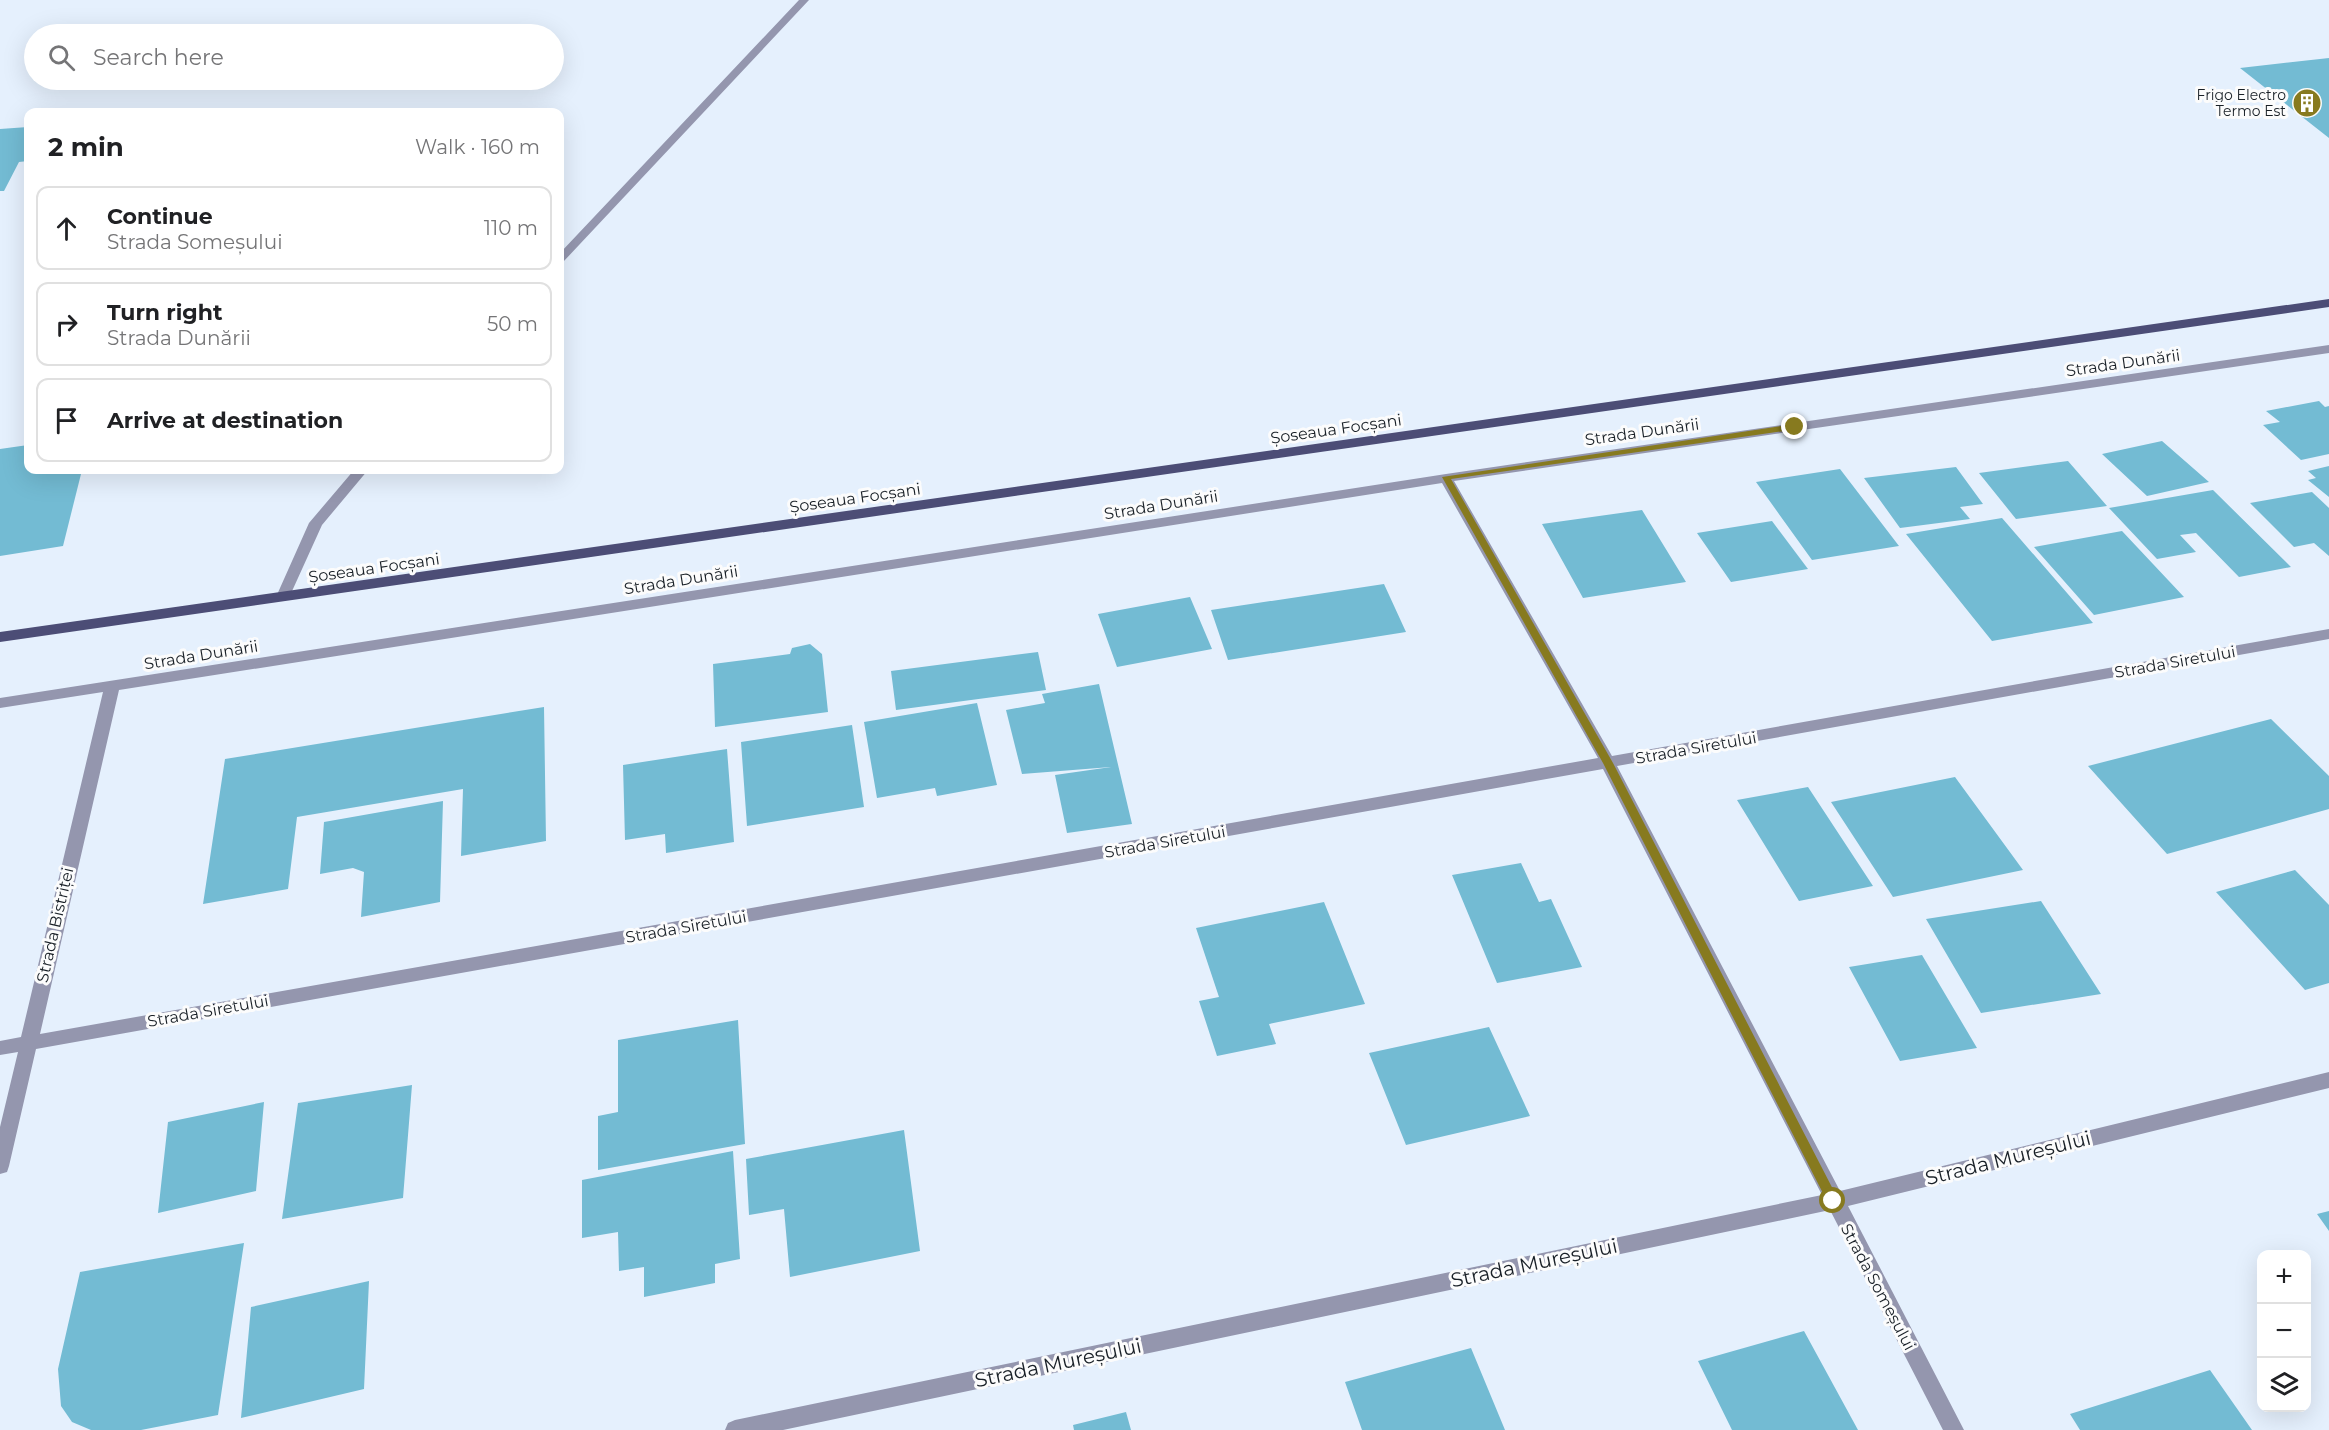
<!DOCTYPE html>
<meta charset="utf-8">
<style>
:root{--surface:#fff;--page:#f2f2f2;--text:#202124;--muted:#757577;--line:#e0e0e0}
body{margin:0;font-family:Montserrat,sans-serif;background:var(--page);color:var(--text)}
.controls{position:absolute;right:18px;bottom:18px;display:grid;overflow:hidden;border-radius:12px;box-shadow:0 6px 24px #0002}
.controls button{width:54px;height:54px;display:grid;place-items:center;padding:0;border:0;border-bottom:2px solid var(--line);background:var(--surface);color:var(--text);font:30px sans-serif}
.stop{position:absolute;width:18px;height:18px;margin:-14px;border:4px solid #877a1f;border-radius:50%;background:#fff}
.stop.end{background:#877a1f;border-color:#fff;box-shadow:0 2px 6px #0008}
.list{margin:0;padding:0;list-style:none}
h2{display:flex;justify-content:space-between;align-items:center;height:78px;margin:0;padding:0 24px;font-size:26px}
h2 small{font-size:20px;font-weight:400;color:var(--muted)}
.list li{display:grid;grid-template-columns:39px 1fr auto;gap:18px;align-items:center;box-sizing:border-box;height:84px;margin:0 12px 12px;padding:0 12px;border:2px solid var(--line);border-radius:12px}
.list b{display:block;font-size:22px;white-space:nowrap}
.list p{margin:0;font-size:20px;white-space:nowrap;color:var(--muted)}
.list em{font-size:20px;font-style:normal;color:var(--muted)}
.icon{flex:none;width:33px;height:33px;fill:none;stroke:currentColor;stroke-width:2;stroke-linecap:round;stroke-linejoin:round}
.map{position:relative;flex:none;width:2329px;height:1430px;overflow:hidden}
.search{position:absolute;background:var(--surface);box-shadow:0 6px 24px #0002;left:24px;top:24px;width:540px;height:66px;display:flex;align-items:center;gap:15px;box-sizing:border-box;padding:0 21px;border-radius:33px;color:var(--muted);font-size:22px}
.panel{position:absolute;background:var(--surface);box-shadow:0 6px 24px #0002;left:24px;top:108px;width:540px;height:366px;border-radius:12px}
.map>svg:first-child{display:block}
.building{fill:#73bbd3}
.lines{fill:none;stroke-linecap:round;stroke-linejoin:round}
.service{fill:#9496ae;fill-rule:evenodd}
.minor{fill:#9496ae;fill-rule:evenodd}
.primary{fill:#4c4d76;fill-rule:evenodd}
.route{fill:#877a1f}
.labels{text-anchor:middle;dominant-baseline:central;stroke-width:6;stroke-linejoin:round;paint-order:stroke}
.far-poi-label{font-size:14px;fill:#192027;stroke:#fcfcfc;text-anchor:end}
.street-label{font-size:16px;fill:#192027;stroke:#fcfcfc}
.near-street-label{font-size:20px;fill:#192027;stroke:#fcfcfc}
</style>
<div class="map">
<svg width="2329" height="1430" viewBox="0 0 2329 1430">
<rect width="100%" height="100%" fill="#e5f0fd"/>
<!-- building -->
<path class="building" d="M 2329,58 L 2329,138 L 2240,68 Z
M 28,127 L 28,161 L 19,162 L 4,191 L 0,191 L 0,129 Z
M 2319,401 L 2325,407 L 2329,406 L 2329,454 L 2301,460 L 2263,425 L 2280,422 L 2266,411 Z
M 2162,441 L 2209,482 L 2147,496 L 2102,454 Z
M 28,445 L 28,470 L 82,470 L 63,546 L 0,556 L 0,449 Z
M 2068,461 L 2107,506 L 2016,519 L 1979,473 Z
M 2329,466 L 2329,497 L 2308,480 L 2316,478 L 2308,471 Z
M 1956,467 L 1983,504 L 1960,507 L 1970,519 L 1900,528 L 1864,478 Z
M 1840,469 L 1899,546 L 1812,560 L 1756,482 Z
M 2213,490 L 2291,567 L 2239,577 L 2196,533 L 2180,535 L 2196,552 L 2157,559 L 2109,508 Z
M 2312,492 L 2329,508 L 2329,556 L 2314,543 L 2294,547 L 2250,503 Z
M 1642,510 L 1686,582 L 1583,598 L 1542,524 Z
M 2002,518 L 2093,623 L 1992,641 L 1906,534 Z
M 1772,521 L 1808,569 L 1731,582 L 1697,533 Z
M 2122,531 L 2184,597 L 2094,615 L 2034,547 Z
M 1384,584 L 1406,632 L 1228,660 L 1211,610 Z
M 1190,597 L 1212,649 L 1117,667 L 1098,614 Z
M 810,644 L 822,654 L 828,712 L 715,727 L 713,664 L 790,654 L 792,648 Z
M 1038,652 L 1046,690 L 896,710 L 891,671 Z
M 1099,684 L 1132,824 L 1067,833 L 1055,775 L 1111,767 L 1022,774 L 1006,710 L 1045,703 L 1042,694 Z
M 977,703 L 997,785 L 937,796 L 935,788 L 877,798 L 864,722 Z
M 544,707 L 546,841 L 461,856 L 463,789 L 297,817 L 288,889 L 203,904 L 225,759 Z
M 2271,719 L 2329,776 L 2329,809 L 2167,854 L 2088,766 Z
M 852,725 L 864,807 L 747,826 L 741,742 Z
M 727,749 L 734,842 L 666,853 L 665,834 L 625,840 L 623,765 Z
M 1955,777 L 2023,870 L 1893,897 L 1831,802 Z
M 1808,787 L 1873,886 L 1799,901 L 1737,800 Z
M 443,801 L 440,902 L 361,917 L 364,872 L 353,868 L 320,874 L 324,822 Z
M 1521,863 L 1539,902 L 1551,899 L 1582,967 L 1497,983 L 1452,875 Z
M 2295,870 L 2329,905 L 2329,983 L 2305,990 L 2216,892 Z
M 2041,901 L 2101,994 L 1981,1013 L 1926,919 Z
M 1324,902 L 1365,1004 L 1269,1024 L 1276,1044 L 1217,1056 L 1199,1001 L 1219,997 L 1196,928 Z
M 1922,955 L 1977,1048 L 1900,1061 L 1849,967 Z
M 738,1020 L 745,1144 L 598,1170 L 598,1116 L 618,1112 L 618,1040 Z
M 1489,1027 L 1530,1116 L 1406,1145 L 1369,1053 Z
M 412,1085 L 403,1198 L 282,1219 L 298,1103 Z
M 264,1102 L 256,1191 L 158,1213 L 168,1122 Z
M 904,1130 L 920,1251 L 790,1277 L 784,1209 L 749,1215 L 746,1159 Z
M 733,1151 L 740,1259 L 715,1264 L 715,1283 L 644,1297 L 644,1267 L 619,1271 L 618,1232 L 582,1238 L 582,1180 Z
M 2329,1211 L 2329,1231 L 2317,1214 Z
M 244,1243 L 218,1415 L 141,1430 L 91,1430 L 72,1422 L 61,1406 L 58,1369 L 80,1272 Z
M 369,1281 L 364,1389 L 241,1418 L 251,1307 Z
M 1804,1331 L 1858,1430 L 1732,1430 L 1698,1361 Z
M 1471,1348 L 1505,1430 L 1362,1430 L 1345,1382 Z
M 2210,1370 L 2252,1430 L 2080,1430 L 2070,1414 Z
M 1126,1412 L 1131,1430 L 1074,1430 L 1073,1425 Z"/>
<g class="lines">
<!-- service -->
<path class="service" d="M 799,0 L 809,0 L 564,261 L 560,262 L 560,253 Z
M 354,470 L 368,470 L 322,525 L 288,600 L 278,600 L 276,597 L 309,523 Z"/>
<!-- minor -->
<path class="minor" d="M 2329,345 L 2329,353 L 1454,481 L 1612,756 L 2329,629 L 2329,639 L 1617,766 L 1840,1191 L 2329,1072 L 2329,1088 L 1848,1206 L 1964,1430 L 1943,1430 L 1830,1210 L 783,1430 L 725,1430 L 728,1423 L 735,1420 L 1822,1195 L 1603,769 L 36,1049 L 9,1166 L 7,1172 L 0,1174 L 0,1127 L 18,1052 L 0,1055 L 0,1041 L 21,1037 L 103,692 L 0,708 L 0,698 L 1446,474 ZM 1442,483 L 1598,758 L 40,1034 L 119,690 Z"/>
<!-- primary -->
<path class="primary" d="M 2329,299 L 2329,307 L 0,642 L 0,632 Z"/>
</g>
<!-- route -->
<path class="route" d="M 1795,424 L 1798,429 L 1451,479 L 1613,763 L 1837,1197 L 1839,1201 L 1833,1206 L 1829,1205 L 1603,763 L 1442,477 Z"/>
<!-- icons -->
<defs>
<g id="building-disc" transform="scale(1.5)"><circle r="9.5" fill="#877a1f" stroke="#fcfcfc"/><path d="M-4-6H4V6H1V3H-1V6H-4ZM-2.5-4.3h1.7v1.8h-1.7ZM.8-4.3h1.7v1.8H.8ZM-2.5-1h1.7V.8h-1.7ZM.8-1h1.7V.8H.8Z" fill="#fff"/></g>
</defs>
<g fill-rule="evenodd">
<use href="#building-disc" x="2307" y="103"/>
</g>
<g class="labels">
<!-- far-poi labels -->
<g class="far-poi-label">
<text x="2286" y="95">Frigo Electro<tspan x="2286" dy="16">Termo Est</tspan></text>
</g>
<!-- street labels -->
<g class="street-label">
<text transform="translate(2123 363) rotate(-8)">Strada Dunării</text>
<text transform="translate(1336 429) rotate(-8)">Șoseaua Focșani</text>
<text transform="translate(1642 432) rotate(-8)">Strada Dunării</text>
<text transform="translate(855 498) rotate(-8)">Șoseaua Focșani</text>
<text transform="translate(1161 505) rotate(-9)">Strada Dunării</text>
<text transform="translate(374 568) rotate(-8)">Șoseaua Focșani</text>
<text transform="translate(681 580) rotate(-9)">Strada Dunării</text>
<text transform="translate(201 655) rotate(-9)">Strada Dunării</text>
<text transform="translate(2175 662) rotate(-10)">Strada Siretului</text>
<text transform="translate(1696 748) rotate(-10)">Strada Siretului</text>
<text transform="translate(1165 842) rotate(-10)">Strada Siretului</text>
<text transform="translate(55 925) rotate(-77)">Strada Bistriței</text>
<text transform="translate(686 927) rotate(-10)">Strada Siretului</text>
<text transform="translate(208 1011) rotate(-10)">Strada Siretului</text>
<text transform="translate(1878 1287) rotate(62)">Strada Someșului</text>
</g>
<!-- near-street labels -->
<g class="near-street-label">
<text transform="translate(2008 1158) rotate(-14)">Strada Mureșului</text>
<text transform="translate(1534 1263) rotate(-12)">Strada Mureșului</text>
<text transform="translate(1058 1363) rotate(-12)">Strada Mureșului</text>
</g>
</g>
</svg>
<div class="controls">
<button>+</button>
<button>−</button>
<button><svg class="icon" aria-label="layers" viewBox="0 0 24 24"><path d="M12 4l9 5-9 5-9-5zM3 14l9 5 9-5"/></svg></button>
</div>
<div class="stop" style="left:1833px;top:1201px"></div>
<div class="stop end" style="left:1795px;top:427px"></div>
<div class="search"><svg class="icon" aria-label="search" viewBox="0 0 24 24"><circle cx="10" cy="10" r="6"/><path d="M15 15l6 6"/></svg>Search here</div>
<section class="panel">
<h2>2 min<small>Walk · 160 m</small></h2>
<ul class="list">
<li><svg class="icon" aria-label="ahead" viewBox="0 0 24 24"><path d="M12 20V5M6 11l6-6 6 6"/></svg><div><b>Continue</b><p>Strada Someșului</p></div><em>110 m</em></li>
<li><svg class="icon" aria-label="right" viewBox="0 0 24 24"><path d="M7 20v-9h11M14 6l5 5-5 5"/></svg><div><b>Turn right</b><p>Strada Dunării</p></div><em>50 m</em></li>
<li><svg class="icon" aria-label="arrive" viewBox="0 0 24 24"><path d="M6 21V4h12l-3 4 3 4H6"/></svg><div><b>Arrive at destination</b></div></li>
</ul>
</section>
</div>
